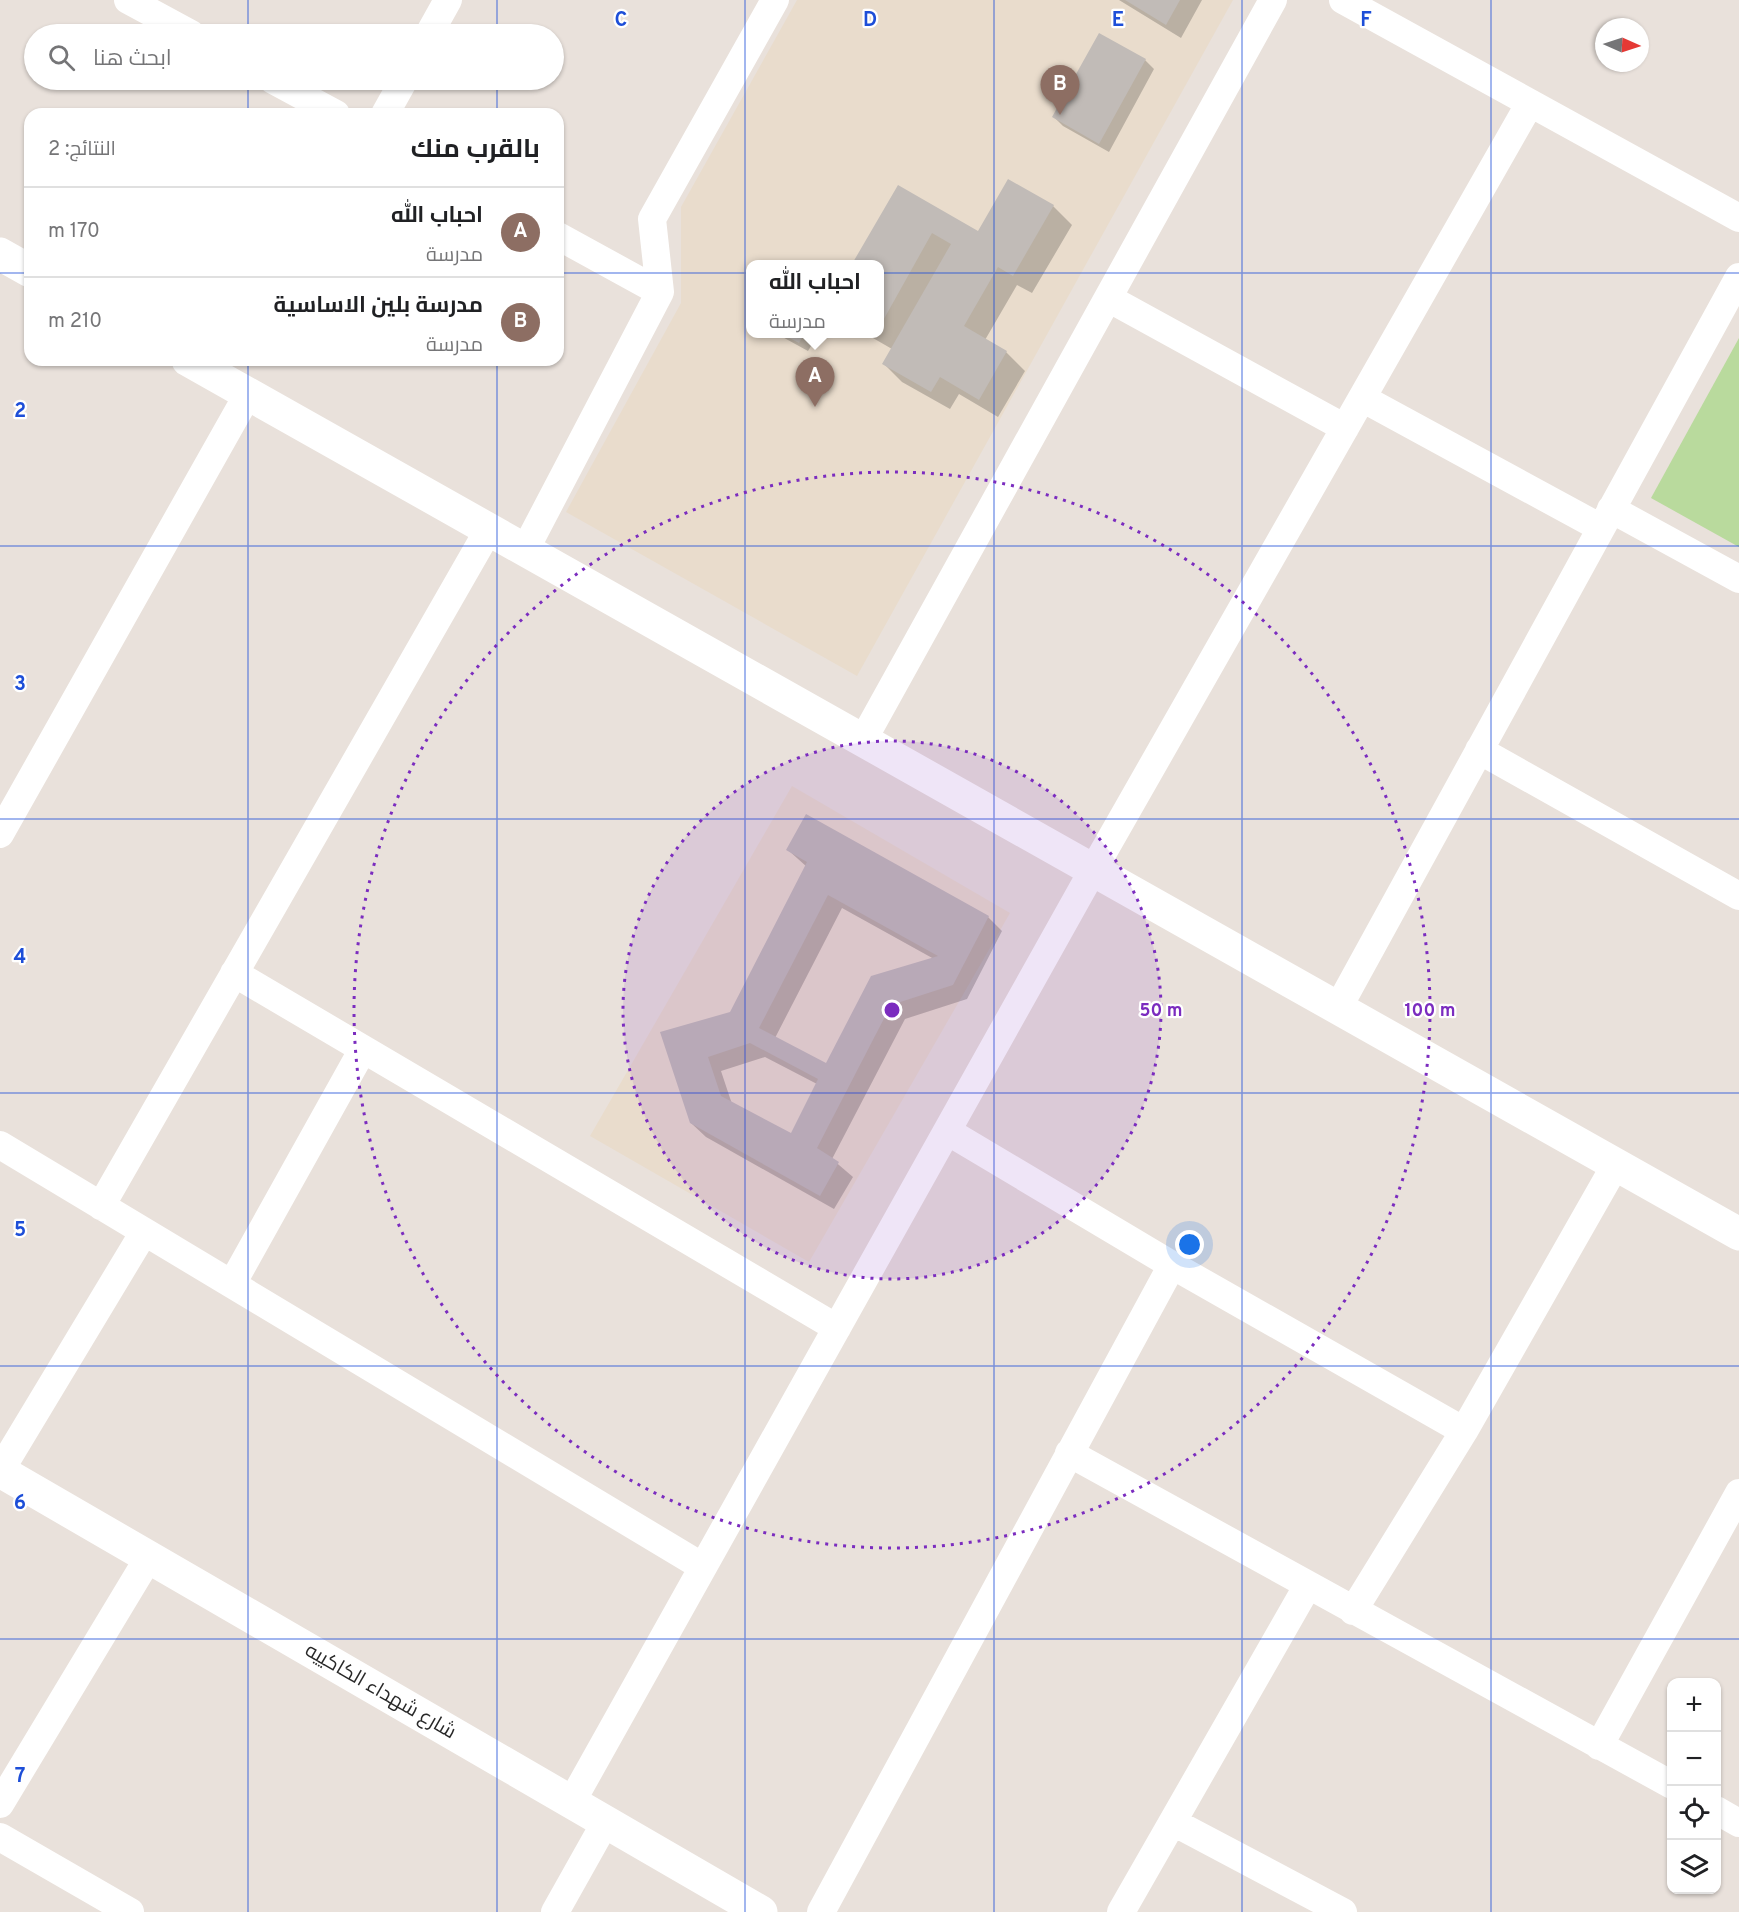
<!DOCTYPE html>
<html lang="ar">
<meta charset="utf-8">
<style>
:root{--surface:#fff;--page:#f6f6f6;--text:#202124;--muted:#757577;--line:#e0e0e0;--accent:#4c7be5}
body{margin:0;font-family:Overpass,Cairo,sans-serif;background:var(--page);color:var(--text);direction:rtl}
.controls{position:absolute;right:18px;bottom:18px;display:grid;overflow:hidden;border-radius:12px;box-shadow:0 2px 4px #0004}
.controls button{width:54px;height:54px;display:grid;place-items:center;padding:0;border:0;border-bottom:2px solid var(--line);background:var(--surface);color:var(--text);font:30px sans-serif}
.compass{position:absolute;left:1595px;top:18px;width:54px;height:54px;border-radius:50%;background:var(--surface);box-shadow:0 2px 4px #0004;rotate:93deg}
.you{position:absolute;left:1190px;top:1245px;width:21px;height:21px;margin:-15px;border:4px solid #fff;border-radius:50%;background:#1a73e8;box-shadow:0 0 0 9px #1a73e833}
.badge{display:grid;place-items:center;width:39px;height:39px;border-radius:50%;background:var(--accent);color:#fff;font-size:20px;font-weight:700}
.pin{position:absolute;translate:-50% -50px;filter:drop-shadow(0 2px 3px #0008)}
.pin::after{content:'';position:absolute;top:32px;width:21px;height:18px;background:inherit;clip-path:polygon(0 0,100% 0,50% 100%)}
.popup{position:absolute;left:746px;top:260px;width:138px;height:78px;box-sizing:border-box;display:grid;place-content:center;border-radius:12px;background:var(--surface);filter:drop-shadow(0 2px 4px #0005);font-size:20px;white-space:nowrap;color:var(--muted)}
.popup b{font-size:22px;color:var(--text)}
.popup::after{content:'';position:absolute;left:50%;top:100%;margin-left:-12px;border:12px solid transparent;border-top-color:var(--surface)}
.list{margin:0;padding:0;list-style:none}
h2{display:flex;justify-content:space-between;align-items:center;height:78px;margin:0;padding:0 24px;font-size:26px}
h2 small{font-size:20px;font-weight:400;color:var(--muted)}
.list li{display:grid;grid-template-columns:39px 1fr auto;gap:18px;align-items:center;box-sizing:border-box;height:90px;padding:0 24px;border-top:2px solid var(--line)}
.list b{display:block;font-size:22px;white-space:nowrap}
.list p{margin:0;font-size:20px;white-space:nowrap;color:var(--muted)}
.list em{font-size:20px;font-style:normal;color:var(--muted)}
.icon{flex:none;width:33px;height:33px;fill:none;stroke:currentColor;stroke-width:2;stroke-linecap:round;stroke-linejoin:round}
.map{position:relative;flex:none;width:1739px;height:1912px;overflow:hidden;direction:ltr}
.search{position:absolute;background:var(--surface);box-shadow:0 2px 4px #0004;left:24px;top:24px;width:540px;height:66px;display:flex;align-items:center;gap:15px;box-sizing:border-box;padding:0 21px;border-radius:33px;color:var(--muted);font-size:22px}
.panel{position:absolute;background:var(--surface);box-shadow:0 2px 4px #0004;left:24px;top:108px;width:540px;height:258px;border-radius:18px;direction:rtl}
.map>svg:first-child{display:block}
.education{fill:#e9dccc;fill-rule:evenodd}
.green{fill:#b9da9d}
.shadow{fill:#0003;fill-rule:evenodd}
.building{fill:#c1bbb7;fill-rule:evenodd}
.lines{fill:none;stroke-linecap:round;stroke-linejoin:round}
.street{stroke:#fff;stroke-width:28}
.secondary{stroke:#fff;stroke-width:33}
.grid{fill:none;stroke:#1d4ed8;stroke-width:1.5;stroke-opacity:0.55}
.ring{fill:none;stroke:#7b2cbf;stroke-width:3;stroke-dasharray:3 6}
.labels{text-anchor:middle;dominant-baseline:central;stroke-width:4.5;stroke-linejoin:round;paint-order:stroke}
.street-label{font-size:20px;fill:#282828;stroke:#fff}
.grid-label{font-size:20px;text-anchor:middle;font-weight:bold;fill:#1d4ed8;stroke:#fff;stroke-width:4.5;stroke-linejoin:round;paint-order:stroke}
.centre{fill:#7b2cbf;stroke:#fff;stroke-width:3}
.ring-label{font-size:18px;text-anchor:middle;font-weight:bold;fill:#7b2cbf;stroke:#fff;stroke-width:4.5;stroke-linejoin:round;paint-order:stroke}
</style>
<div class="map">
<svg width="1739" height="1912" viewBox="0 0 1739 1912">
<rect width="100%" height="100%" fill="#e9e1db"/>
<!-- education -->
<path class="education" d="M 797,0 L 1233,0 L 857,676 L 566,512 L 681,303 L 681,207 ZM 750,264 L 880,264 L 880,334 L 750,334 Z
M 792,786 L 1010,913 L 809,1262 L 590,1136 Z"/>
<!-- green -->
<path class="green" d="M 1739,338 L 1739,547 L 1651,498 Z"/>
<!-- shadow -->
<path class="shadow" d="M 1119,0 L 1202,0 L 1181,38 Z
M 1145,60 L 1154,69 L 1109,152 L 1063,126 L 1054,117 Z
M 898,187 L 979,233 L 1053,206 L 1072,225 L 1032,293 L 1017,285 L 985,340 L 1006,352 L 1025,371 L 998,417 L 959,394 L 950,409 L 902,382 L 884,364 L 892,349 L 866,334 L 880,334 L 880,264 L 854,264 Z
M 777,334 L 818,334 L 808,351 Z
M 788,850 L 988,917 L 1002,931 L 967,999 L 905,1019 L 832,1159 L 853,1177 L 834,1209 L 706,1137 L 691,1123 L 662,1033 L 731,1013 L 807,867 ZM 842,908 L 934,959 L 827,1065 L 775,1038 ZM 765,1057 L 817,1084 L 791,1135 L 732,1104 L 721,1071 Z"/>
<!-- building -->
<path class="building" d="M 1125,0 L 1180,0 L 1166,25 Z
M 1099,33 L 1146,59 L 1099,144 L 1052,117 Z
M 1008,179 L 1054,205 L 1013,276 L 998,267 L 964,326 L 1007,351 L 979,400 L 940,377 L 931,392 L 882,364 L 951,244 L 932,233 L 880,326 L 880,264 L 852,264 L 898,185 L 978,231 Z
M 782,334 L 804,334 L 799,343 Z
M 806,814 L 989,916 L 953,985 L 891,1005 L 817,1148 L 839,1162 L 820,1196 L 690,1123 L 660,1032 L 730,1012 L 807,862 L 786,850 ZM 828,895 L 938,956 L 871,976 L 826,1063 L 759,1028 ZM 750,1043 L 818,1079 L 791,1133 L 721,1096 L 708,1057 Z"/>
<g class="lines">
<!-- street -->
<path class="street" d="M 128,0 L 191,34
M 1343,0 L 1739,218
M 429,34 L 448,0
M 273,80 L 336,114
M 385,114 L 404,80
M 558,236 L 660,292
M 1108,298 L 1345,428
M 1362,398 L 1601,528
M 1611,509 L 1739,579
M 525,550 L 660,292 L 652,219 L 775,0
M 863,740 L 1273,0
M 1479,750 L 1739,896
M 0,834 L 248,394
M 234,973 L 837,1328
M 1338,1008 L 1739,277
M 947,1131 L 1172,1265 L 1464,1431
M 0,1145 L 703,1567
M 101,1206 L 489,529
M 232,1284 L 363,1049
M 1069,1453 L 1672,1785
M 0,1471 L 144,1232
M 1353,1611 L 1464,1431 L 1616,1164
M 1599,1746 L 1739,1493
M 571,1803 L 1093,870 L 1530,103
M 0,1804 L 149,1557
M 1716,1810 L 1739,1823
M 1173,1822 L 1343,1912
M 0,1837 L 130,1912
M 555,1912 L 605,1823
M 821,1912 L 1172,1265
M 1121,1912 L 1308,1585"/>
<!-- secondary -->
<path class="secondary" d="M 0,254 L 30,271
M 188,360 L 1739,1234
M 0,1471 L 761,1912"/>
</g>
<!-- grid -->
<path class="grid" d="M 248,0 L 248,34M 497,0 L 497,34M 745,0 L 745,1912M 994,0 L 994,1912M 1242,0 L 1242,1912M 1491,0 L 1491,1912M 248,80 L 248,114M 497,80 L 497,114M 0,273 L 30,273M 558,273 L 1739,273M 248,360 L 248,1912M 497,360 L 497,1912M 0,546 L 1739,546M 0,819 L 1739,819M 0,1093 L 1739,1093M 0,1366 L 1739,1366M 0,1639 L 1739,1639"/>
<!-- distance rings -->
<circle cx="892" cy="1010" r="269" fill="#7b2cbf" fill-opacity=".12"/>
<g class="ring">
<circle cx="892" cy="1010" r="269"/>
<circle cx="892" cy="1010" r="538"/>
</g>
<g class="labels">
<!-- street labels -->
<g class="street-label">
<text transform="translate(380 1692) rotate(30)">شارع شهداء الكاكييه</text>
</g>
</g>
<g class="grid-label">
<text x="621" y="26">C</text>
<text x="870" y="26">D</text>
<text x="1118" y="26">E</text>
<text x="1366" y="26">F</text>
<text x="20" y="417">2</text>
<text x="20" y="690">3</text>
<text x="20" y="963">4</text>
<text x="20" y="1236">5</text>
<text x="20" y="1509">6</text>
<text x="20" y="1782">7</text>
</g>
<circle cx="892" cy="1010" r="9" class="centre"/>
<g class="ring-label">
<text x="1161" y="1016">50 m</text>
<text x="1430" y="1016">100 m</text>
</g>
</svg>
<div class="controls">
<button>+</button>
<button>−</button>
<button><svg class="icon" aria-label="locate" viewBox="0 0 24 24"><circle cx="12" cy="12" r="6"/><path d="M12 2v4M12 18v4M2 12h4M18 12h4"/></svg></button>
<button><svg class="icon" aria-label="layers" viewBox="0 0 24 24"><path d="M12 4l9 5-9 5-9-5zM3 14l9 5 9-5"/></svg></button>
</div>
<svg class="compass" viewBox="-18 -18 36 36"><path d="M0-13l5 13h-10z" fill="#e53935"/><path d="M0 13l5-13h-10z" fill="#757577"/></svg>
<div class="you"></div>
<div class="pin badge" style="left:815px;top:407px;background:#8d6e63">A</div>
<div class="popup"><b>احباب الله</b>مدرسة</div>
<div class="pin badge" style="left:1060px;top:115px;background:#8d6e63">B</div>
<div class="search"><svg class="icon" aria-label="search" viewBox="0 0 24 24"><circle cx="10" cy="10" r="6"/><path d="M15 15l6 6"/></svg>ابحث هنا</div>
<section class="panel">
<h2>بالقرب منك<small>النتائج: 2</small></h2>
<ul class="list">
<li><span class="badge" style="background:#8d6e63">A</span><div><b>احباب الله</b><p>مدرسة</p></div><em>170 m</em></li>
<li><span class="badge" style="background:#8d6e63">B</span><div><b>مدرسة بلين الاساسية</b><p>مدرسة</p></div><em>210 m</em></li>
</ul>
</section>
</div>
